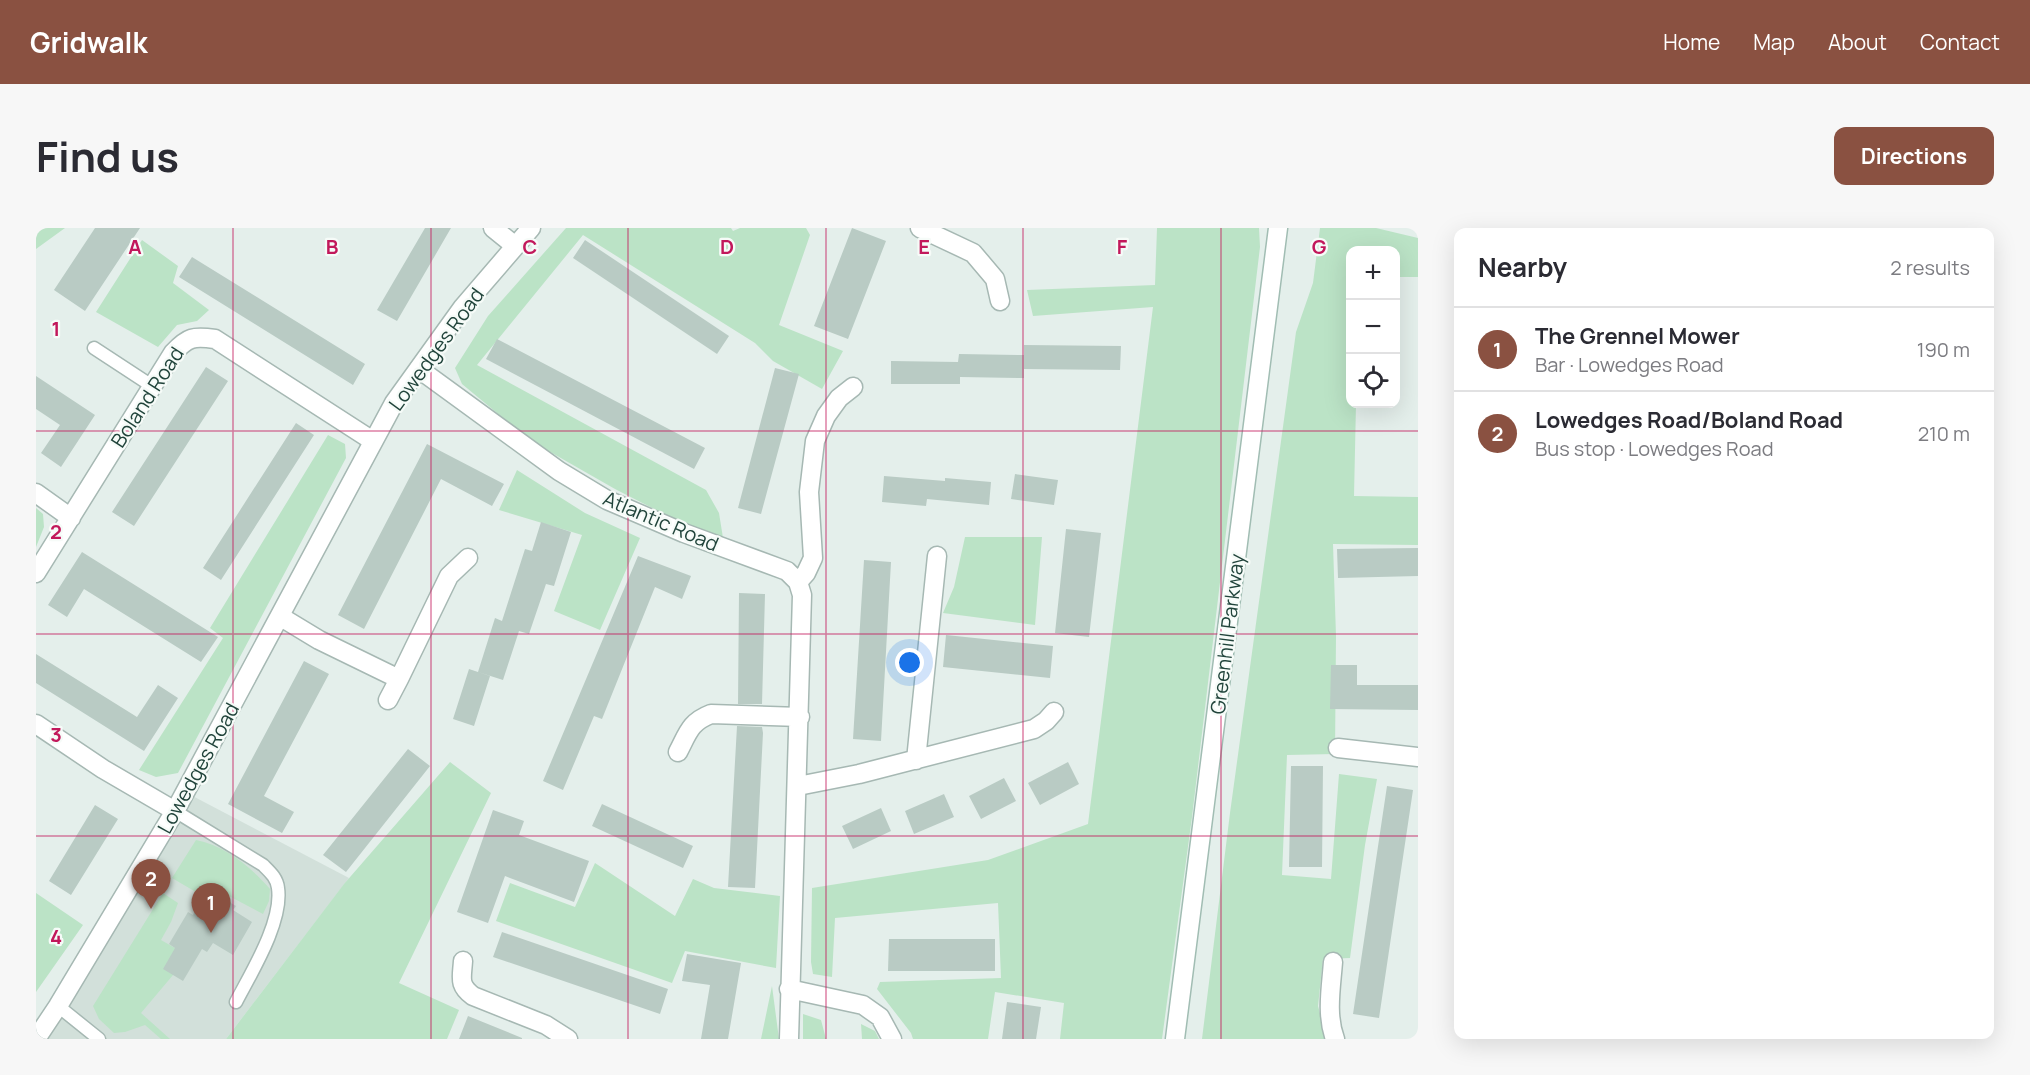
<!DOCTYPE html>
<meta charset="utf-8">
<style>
:root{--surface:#fff;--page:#f7f7f7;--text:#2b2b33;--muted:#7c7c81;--line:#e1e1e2;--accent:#8a5141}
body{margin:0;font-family:Manrope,sans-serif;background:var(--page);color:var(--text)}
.controls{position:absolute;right:18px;top:18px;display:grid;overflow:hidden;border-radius:12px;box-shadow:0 6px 24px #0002}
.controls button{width:54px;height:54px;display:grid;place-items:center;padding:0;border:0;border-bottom:2px solid var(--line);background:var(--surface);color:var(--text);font:30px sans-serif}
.you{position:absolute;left:874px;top:435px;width:21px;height:21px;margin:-15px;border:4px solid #fff;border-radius:50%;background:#1a73e8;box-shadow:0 0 0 9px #1a73e833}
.badge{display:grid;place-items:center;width:39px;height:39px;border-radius:50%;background:var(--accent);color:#fff;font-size:20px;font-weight:700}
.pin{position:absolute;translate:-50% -50px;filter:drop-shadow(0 2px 3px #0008)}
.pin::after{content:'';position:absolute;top:32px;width:21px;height:18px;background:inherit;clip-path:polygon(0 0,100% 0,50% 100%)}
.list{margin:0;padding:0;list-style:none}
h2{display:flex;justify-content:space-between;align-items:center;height:78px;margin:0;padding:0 24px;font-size:26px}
h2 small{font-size:20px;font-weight:400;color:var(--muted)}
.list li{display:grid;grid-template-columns:39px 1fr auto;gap:18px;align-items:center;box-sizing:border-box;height:84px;padding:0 24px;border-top:2px solid var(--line)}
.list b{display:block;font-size:22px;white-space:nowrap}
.list p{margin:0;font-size:20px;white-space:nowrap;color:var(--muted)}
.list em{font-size:20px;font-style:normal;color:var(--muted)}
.icon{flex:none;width:33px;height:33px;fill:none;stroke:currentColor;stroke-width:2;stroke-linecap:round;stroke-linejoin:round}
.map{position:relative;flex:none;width:1382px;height:811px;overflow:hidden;border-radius:12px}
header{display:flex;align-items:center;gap:36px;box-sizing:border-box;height:84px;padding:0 30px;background:var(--accent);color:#fff}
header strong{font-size:28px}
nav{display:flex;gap:33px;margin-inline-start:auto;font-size:21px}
.intro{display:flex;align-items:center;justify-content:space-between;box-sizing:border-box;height:144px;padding:0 36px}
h1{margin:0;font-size:42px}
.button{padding:15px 27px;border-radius:12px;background:var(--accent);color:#fff;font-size:21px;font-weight:700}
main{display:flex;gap:36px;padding:0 36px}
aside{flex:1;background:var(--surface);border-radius:12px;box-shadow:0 6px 24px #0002}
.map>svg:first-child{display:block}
.built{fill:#d2e0da}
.green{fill:#bbe3c6}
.building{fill:#b9cbc4}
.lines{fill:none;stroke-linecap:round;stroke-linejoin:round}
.service-casing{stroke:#a6b8b3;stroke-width:15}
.minor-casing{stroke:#a6b8b3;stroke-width:21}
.tertiary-casing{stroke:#a6b8b3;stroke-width:21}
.secondary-casing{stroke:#a1bdb3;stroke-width:21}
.service{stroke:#fff;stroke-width:12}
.minor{stroke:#fff;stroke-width:18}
.tertiary{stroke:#fff;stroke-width:18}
.secondary{stroke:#fff;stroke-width:18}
.grid{fill:none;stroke:#c2185b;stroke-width:1.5;stroke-opacity:0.55}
.labels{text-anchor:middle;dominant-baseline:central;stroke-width:4.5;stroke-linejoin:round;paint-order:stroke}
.street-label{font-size:20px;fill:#21443b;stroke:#f6fbf8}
.grid-label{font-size:20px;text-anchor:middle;font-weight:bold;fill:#c2185b;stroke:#f6fbf8;stroke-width:4.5;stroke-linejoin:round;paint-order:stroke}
</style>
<header>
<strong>Gridwalk</strong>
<nav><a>Home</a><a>Map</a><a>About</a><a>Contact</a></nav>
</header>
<div class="intro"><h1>Find us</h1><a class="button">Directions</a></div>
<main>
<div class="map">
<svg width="1382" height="811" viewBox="0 0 1382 811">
<rect width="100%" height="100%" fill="#e4efeb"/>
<!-- built -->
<path class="built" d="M 149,564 L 313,650 L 190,811 L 0,811 Z"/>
<!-- green -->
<path class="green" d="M 0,0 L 29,0 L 0,21 Z
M 530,0 L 695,0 L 697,3 L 704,0 L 770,0 L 774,7 L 743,97 L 807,123 L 786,161 L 737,133 L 719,115 L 547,7 L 441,137 L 670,262 L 683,285 L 687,310 L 667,306 L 579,261 L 495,213 L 426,156 L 419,140 L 452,88 Z
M 1121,0 L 1223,0 L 1224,19 L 1156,589 L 1126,811 L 1024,811 L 1028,775 L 959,764 L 952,811 L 877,811 L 875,805 L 841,761 L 844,754 L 965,750 L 962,675 L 799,690 L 796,749 L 777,746 L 775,734 L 776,660 L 952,632 L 1052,596 L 1117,79 L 997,88 L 991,62 L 1119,57 Z
M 1284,0 L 1340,0 L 1382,10 L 1382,49 L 1360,49 L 1360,22 L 1314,22 L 1314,176 L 1320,176 L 1318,268 L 1382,269 L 1382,317 L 1297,316 L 1300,408 L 1299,526 L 1251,527 L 1246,647 L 1295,651 L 1303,546 L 1341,551 L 1329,617 L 1314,730 L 1287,731 L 1282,778 L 1291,811 L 1166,811 L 1194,585 L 1260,104 L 1277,55 Z
M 106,12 L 142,38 L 137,55 L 173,82 L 161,93 L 141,97 L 122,119 L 60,84 Z
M 292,207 L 309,216 L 310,230 L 142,545 L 120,549 L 103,542 L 187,410 L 174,400 Z
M 481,242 L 549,285 L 604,310 L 564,402 L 518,383 L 546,307 L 463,282 Z
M 0,280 L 7,286 L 8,299 L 0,319 Z
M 929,309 L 1006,309 L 999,397 L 907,385 L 918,359 Z
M 414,534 L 455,565 L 363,755 L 423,782 L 411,811 L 190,811 L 308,656 Z
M 160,612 C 188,617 215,639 234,661 L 233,673 L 227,686 L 176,659 L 170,670 L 136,650 Z
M 559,635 L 639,688 L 657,651 L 678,660 L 744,668 L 740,740 L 649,723 L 636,755 L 460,693 L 474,655 L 539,679 Z
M 0,665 L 47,697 L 0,764 Z
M 127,665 L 142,675 L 135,694 L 125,712 L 139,720 L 137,747 L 105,785 L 134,811 L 125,811 L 109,797 L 89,804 L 78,805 L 63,791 L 57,778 Z
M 736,758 L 743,811 L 725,811 Z
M 767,786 L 785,792 L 790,811 L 767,811 Z
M 825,796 L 839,803 L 843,811 L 826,811 Z"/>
<!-- building -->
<path class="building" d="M 59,0 L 104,0 L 49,83 L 18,62 Z
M 389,0 L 415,0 L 361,93 L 341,82 Z
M 816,0 L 850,13 L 812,111 L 778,98 Z
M 549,12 L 693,108 L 681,126 L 537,30 Z
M 156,29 L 329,136 L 317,157 L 143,49 Z
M 461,111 L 669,220 L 658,241 L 450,131 Z
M 988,117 L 1085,118 L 1084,142 L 988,141 L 988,139 L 988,150 L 924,149 L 924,156 L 855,156 L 855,133 L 922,134 L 923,126 L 988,127 Z
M 170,139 L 192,153 L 98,298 L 76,284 Z
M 739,140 L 763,146 L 725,286 L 702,280 Z
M 0,148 L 59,187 L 25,239 L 5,225 L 24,197 L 0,181 Z
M 260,195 L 278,207 L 185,352 L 167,340 Z
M 391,216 L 468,256 L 456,278 L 405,251 L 328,401 L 302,387 Z
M 979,246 L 1022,252 L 1018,277 L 975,271 Z
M 848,248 L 909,253 L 909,250 L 955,254 L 953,277 L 891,271 L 890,278 L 846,274 Z
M 505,294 L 535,304 L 518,358 L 510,356 L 493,406 L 483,403 L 467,452 L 442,444 L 459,390 L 466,393 L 489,321 L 496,323 Z
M 1030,301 L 1065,305 L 1053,409 L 1019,405 Z
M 1382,320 L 1382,348 L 1302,350 L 1301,321 Z
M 46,324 L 182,409 L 165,434 L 48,361 L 31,389 L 12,377 Z
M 602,328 L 655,348 L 646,371 L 619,359 L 566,491 L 558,488 L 527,562 L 507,553 Z
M 828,332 L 855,334 L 845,513 L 817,511 Z
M 703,365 L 729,366 L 726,476 L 702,476 Z
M 910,407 L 1017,418 L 1014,450 L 907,439 Z
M 0,426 L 101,489 L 122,457 L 142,470 L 108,523 L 0,455 Z
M 268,433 L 293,446 L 228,568 L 258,584 L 246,605 L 192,576 Z
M 1295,437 L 1321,437 L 1321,457 L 1382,457 L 1382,482 L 1294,481 Z
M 433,441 L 454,448 L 438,498 L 417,491 Z
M 701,498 L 726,499 L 727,505 L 719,660 L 692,659 Z
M 372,521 L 394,538 L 310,644 L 287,627 Z
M 1032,534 L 1043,556 L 1004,577 L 992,555 Z
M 1255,538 L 1287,538 L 1286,639 L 1253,639 Z
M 968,550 L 980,573 L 945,591 L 933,568 Z
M 1351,558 L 1377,562 L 1343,790 L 1317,786 Z
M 908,566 L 918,589 L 878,606 L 869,583 Z
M 566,576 L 657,618 L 647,640 L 556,598 Z
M 59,577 L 82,591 L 35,667 L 13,653 Z
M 845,580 L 855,603 L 817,621 L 806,598 Z
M 457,582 L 488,593 L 483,607 L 553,633 L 538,674 L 469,648 L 452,695 L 421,684 Z
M 179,666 L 200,678 L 197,682 L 216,694 L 197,727 L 177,715 L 171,724 L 166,721 L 147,753 L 127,741 L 139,720 L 133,716 L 152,684 L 157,687 L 160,681 L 167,685 Z
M 466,704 L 632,761 L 624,786 L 457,729 Z
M 853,711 L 959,711 L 959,743 L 852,743 Z
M 651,726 L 705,735 L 692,811 L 665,811 L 674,757 L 646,753 Z
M 971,774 L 1005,779 L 1000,811 L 966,811 Z
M 432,788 L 486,810 L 486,811 L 423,811 Z"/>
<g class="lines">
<!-- service casing -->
<g class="service-casing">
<path id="service" d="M 58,120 L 116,158
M 139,583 L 227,637 C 234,644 241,650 242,660 C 247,694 215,745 200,774
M 22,778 L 63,811"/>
</g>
<!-- minor casing -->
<g class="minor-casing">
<path id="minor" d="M 457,0 L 478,17
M 884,0 L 937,25 L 959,51 L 964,73
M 383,141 L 523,243 L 571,272 L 648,305 L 751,343 L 762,354 L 766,367 L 753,811
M 0,265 L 35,290
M 0,345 L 137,125 C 152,109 157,108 179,111 L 337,213
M 762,354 L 770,345 L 777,330 L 773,264 L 779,213 L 790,188 L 803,170 L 817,159
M 245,389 L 283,412 L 363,451 L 413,348 L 432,330
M 352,472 L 363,451
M 0,496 L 67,541 L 139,583
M 1302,520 L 1382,529
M 642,524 C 652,505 654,494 675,486 L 764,489
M 880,532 L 901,328
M 762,558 L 823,546 L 998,501 L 1010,493 L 1018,484
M 427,733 C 426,750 422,757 437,768 L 510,797 L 532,811
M 1297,734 C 1295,760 1290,787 1299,811
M 753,761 L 827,777 L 844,789 L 856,811"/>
</g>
<!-- tertiary casing -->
<g class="tertiary-casing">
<path id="tertiary" d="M 0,811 L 22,778 L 139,583 L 358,175 L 427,79 L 495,0"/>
</g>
<!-- secondary casing -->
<g class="secondary-casing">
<path id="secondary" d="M 1139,811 L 1242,0"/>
</g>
<!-- service -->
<use href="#service" class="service"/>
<!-- minor -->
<use href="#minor" class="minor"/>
<!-- tertiary -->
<use href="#tertiary" class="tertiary"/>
<!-- secondary -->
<use href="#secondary" class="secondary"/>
</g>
<!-- grid -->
<path class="grid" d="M 197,0 L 197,811M 395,0 L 395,811M 592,0 L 592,811M 790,0 L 790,811M 987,0 L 987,811M 1185,0 L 1185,811M 0,203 L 1382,203M 0,406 L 1382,406M 0,608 L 1382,608"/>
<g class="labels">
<!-- street labels -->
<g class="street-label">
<text transform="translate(400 121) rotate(-54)">Lowedges Road</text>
<text transform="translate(111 169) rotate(-57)">Boland Road</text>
<text transform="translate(625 293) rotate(23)">Atlantic Road</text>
<text transform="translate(1191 406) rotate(-83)">Greenhill Parkway</text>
<text transform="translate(162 540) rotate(-61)">Lowedges Road</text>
</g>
</g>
<g class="grid-label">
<text x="99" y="26">A</text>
<text x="296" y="26">B</text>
<text x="494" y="26">C</text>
<text x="691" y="26">D</text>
<text x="888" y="26">E</text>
<text x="1086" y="26">F</text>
<text x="1283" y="26">G</text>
<text x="20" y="108">1</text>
<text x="20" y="311">2</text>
<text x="20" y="514">3</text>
<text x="20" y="716">4</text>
</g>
</svg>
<div class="controls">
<button>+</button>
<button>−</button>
<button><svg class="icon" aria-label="locate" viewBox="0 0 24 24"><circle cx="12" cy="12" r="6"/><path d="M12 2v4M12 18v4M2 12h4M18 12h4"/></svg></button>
</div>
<div class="you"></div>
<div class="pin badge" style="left:175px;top:705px">1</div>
<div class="pin badge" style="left:115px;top:681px">2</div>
</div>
<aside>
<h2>Nearby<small>2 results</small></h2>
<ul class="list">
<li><span class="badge">1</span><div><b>The Grennel Mower</b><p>Bar · Lowedges Road</p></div><em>190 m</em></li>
<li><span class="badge">2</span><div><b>Lowedges Road/Boland Road</b><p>Bus stop · Lowedges Road</p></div><em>210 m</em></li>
</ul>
</aside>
</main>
